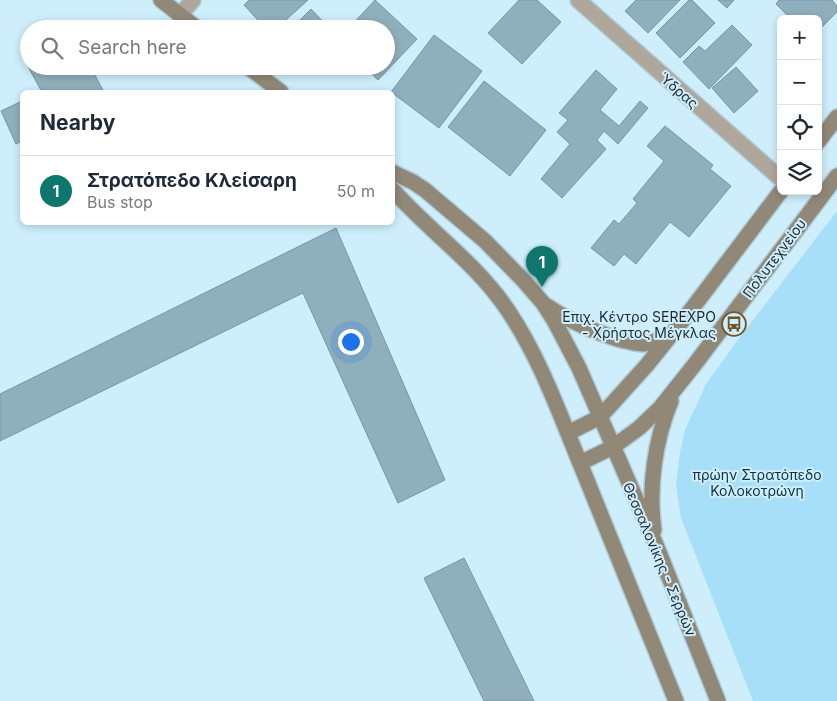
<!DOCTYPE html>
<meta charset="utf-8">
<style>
:root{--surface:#fff;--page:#f2f2f3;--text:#1f2937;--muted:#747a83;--line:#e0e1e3;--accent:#0f766e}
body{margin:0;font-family:Inter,sans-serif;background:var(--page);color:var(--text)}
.controls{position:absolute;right:15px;top:15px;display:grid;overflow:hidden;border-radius:8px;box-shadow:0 2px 8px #0003}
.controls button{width:45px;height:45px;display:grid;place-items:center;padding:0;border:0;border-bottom:1px solid var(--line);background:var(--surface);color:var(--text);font:25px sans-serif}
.you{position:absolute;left:350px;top:341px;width:18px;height:18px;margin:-12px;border:4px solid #fff;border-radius:50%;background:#1a73e8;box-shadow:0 0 0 8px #1a73e833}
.badge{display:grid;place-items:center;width:32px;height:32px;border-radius:50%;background:var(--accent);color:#fff;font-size:16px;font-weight:700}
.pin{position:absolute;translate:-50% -41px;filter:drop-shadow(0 1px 2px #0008)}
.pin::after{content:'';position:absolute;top:26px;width:18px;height:15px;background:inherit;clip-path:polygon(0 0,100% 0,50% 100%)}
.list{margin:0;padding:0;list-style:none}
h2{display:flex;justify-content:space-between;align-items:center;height:65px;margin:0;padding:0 20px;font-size:21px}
h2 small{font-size:16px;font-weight:400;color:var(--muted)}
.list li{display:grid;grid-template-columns:32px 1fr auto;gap:15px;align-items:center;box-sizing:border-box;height:70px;padding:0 20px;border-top:1px solid var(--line)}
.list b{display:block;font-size:19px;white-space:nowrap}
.list p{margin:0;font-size:16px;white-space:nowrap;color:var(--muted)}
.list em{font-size:16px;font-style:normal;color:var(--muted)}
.icon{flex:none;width:28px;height:28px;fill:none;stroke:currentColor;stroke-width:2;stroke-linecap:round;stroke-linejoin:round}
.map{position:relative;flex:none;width:837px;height:701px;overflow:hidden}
.search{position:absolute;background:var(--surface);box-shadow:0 2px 8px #0003;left:20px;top:20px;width:375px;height:55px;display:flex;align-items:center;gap:12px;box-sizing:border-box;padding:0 18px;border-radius:28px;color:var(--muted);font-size:19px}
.panel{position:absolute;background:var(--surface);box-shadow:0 2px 8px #0003;left:20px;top:90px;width:375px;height:135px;border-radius:8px}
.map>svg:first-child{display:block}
.park{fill:#a6dff7}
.building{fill:#90afbc;stroke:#7896a3}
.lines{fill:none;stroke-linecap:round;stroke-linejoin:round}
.minor-casing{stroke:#aecbd7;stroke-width:18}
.secondary-casing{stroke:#aecbd7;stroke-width:18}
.minor{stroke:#afa79c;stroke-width:15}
.secondary{stroke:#928878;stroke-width:15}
.labels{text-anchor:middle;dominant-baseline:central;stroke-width:4;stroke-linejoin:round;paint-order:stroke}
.street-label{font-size:14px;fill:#1e2a30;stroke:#ceeefc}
.poi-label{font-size:14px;fill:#1e2a30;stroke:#ceeefc;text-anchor:end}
.park-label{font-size:14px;fill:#0f323f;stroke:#ceeefc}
</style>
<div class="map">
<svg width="837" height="701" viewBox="0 0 837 701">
<rect width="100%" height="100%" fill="#ceeefc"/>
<!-- park -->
<path class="park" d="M 837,211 L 837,701 L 753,701 L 681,518 L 676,485 L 680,452 L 685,430 L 706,384 L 740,337 Z"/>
<!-- building -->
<path class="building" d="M 249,0 L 308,0 L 276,29 L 266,29 L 244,5 Z
M 375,0 L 417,39 L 378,80 L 363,66 L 386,66 L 386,29 L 348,29 Z
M 519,0 L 537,0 L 561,22 L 522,64 L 488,33 Z
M 636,0 L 680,0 L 648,33 L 625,11 Z
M 689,0 L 692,0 L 715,23 L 680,58 L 656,33 Z
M 718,0 L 734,0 L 727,8 Z
M 779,0 L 832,0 L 837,6 L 837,12 L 818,31 L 818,19 L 791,19 L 776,4 Z
M 311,9 L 330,29 L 291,29 Z
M 732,25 L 752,45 L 709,89 L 683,62 L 699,46 L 705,51 Z
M 434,35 L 482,71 L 439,128 L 391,92 Z
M 29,50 L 29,66 L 90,66 L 104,92 L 42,92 L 21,54 Z
M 736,67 L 758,91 L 734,113 L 712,88 Z
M 596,70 L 617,89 L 600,110 L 619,126 L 640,101 L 648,108 L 618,144 L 604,131 L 597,140 L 606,149 L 562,198 L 541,179 L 570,144 L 557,132 L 568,120 L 559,113 Z
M 484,81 L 546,130 L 510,176 L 448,127 Z
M 22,101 L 22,141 L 16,144 L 1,111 Z
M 665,126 L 713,165 L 710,169 L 731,186 L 689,237 L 670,222 L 636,264 L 624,254 L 614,266 L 591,248 L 614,220 L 619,224 L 637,203 L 633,199 L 664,161 L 647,146 Z
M 336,228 L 445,480 L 398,503 L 303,293 L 0,441 L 0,394 Z
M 464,558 L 534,701 L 484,701 L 424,578 Z"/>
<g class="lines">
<!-- minor casing -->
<g class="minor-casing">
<path id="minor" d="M 578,0 L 781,179
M 180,15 L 193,0"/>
</g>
<!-- secondary casing -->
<g class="secondary-casing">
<path id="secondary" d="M 161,0 L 198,29
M 247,66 L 281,92
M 818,142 L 837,117
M 392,172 L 413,182 L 425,190 L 485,241 L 523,280 L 543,303 L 555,322 L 579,368 L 657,547 L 718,701
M 392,189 C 429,231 476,263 507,309 C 541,359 561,418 584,473 C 614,549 645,625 676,701
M 547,306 C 570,322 595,332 621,340 C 629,342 637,344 644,344 C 653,343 662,338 669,334
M 568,433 L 600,417 L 647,365 L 691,310 L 781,191
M 580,463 L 613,447 L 639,428 L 660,408 L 695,364 L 837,176
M 654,530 C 648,488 655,440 671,401"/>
</g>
<!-- minor -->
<use href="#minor" class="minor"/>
<!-- secondary -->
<use href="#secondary" class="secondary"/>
</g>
<!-- icons -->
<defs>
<g id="bus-ring" transform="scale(1.25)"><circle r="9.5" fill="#ceeefc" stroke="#715528" stroke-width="1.5"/><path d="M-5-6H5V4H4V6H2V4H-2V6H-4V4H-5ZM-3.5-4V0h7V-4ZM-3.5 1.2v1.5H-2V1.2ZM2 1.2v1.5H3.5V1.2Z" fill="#715528"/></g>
</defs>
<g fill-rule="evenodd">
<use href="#bus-ring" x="734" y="324"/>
</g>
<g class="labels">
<!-- street labels -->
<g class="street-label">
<text transform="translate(679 90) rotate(41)">Ύδρας</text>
<text transform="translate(774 258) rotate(-53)">Πολυτεχνείου</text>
<text transform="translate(660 559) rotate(67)">Θεσσαλονίκης - Σερρών</text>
</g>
<!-- poi labels -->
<g class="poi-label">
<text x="716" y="316">Επιχ. Κέντρο SEREXPO<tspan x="716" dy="16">- Χρήστος Μέγκλας</tspan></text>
</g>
<!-- park labels -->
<g class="park-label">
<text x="757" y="474">πρώην Στρατόπεδο<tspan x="757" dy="16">Κολοκοτρώνη</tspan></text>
</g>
</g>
</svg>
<div class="controls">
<button>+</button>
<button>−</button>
<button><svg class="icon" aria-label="locate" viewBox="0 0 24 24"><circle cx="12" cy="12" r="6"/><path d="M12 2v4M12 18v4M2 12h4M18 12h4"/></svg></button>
<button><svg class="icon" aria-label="layers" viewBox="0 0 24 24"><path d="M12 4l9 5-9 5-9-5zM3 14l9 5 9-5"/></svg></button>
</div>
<div class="you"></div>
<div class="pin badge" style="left:542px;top:287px">1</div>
<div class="search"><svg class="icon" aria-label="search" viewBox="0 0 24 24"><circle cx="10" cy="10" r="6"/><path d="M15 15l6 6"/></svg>Search here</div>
<section class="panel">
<h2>Nearby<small></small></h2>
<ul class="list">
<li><span class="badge">1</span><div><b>Στρατόπεδο Κλείσαρη</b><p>Bus stop</p></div><em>50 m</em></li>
</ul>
</section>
</div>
